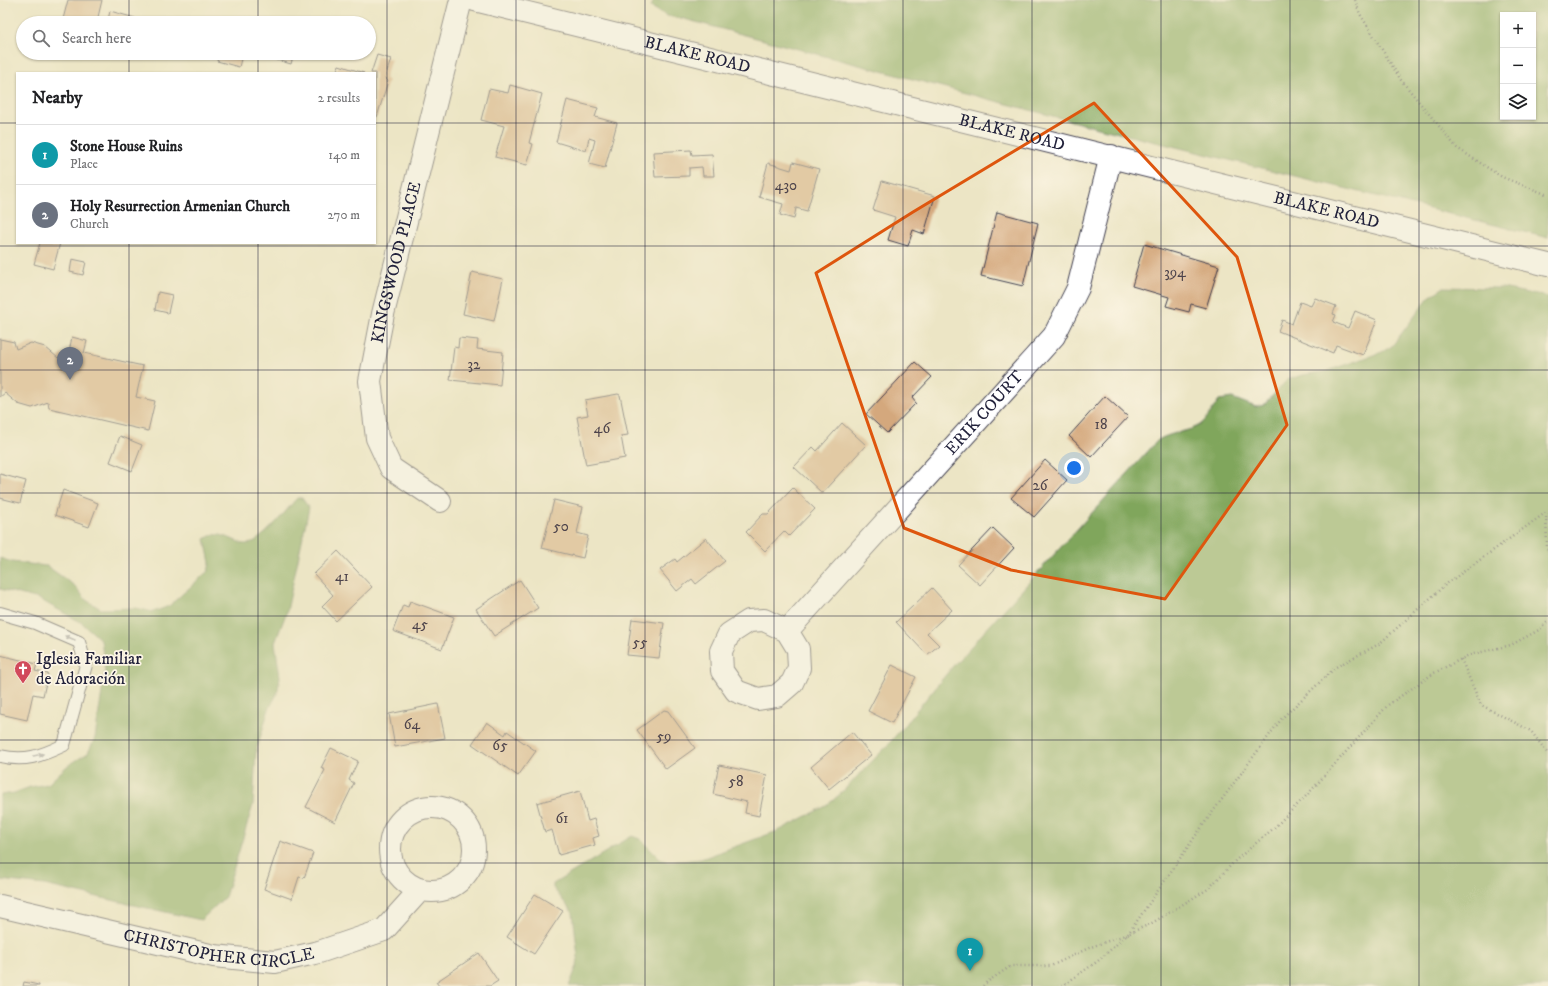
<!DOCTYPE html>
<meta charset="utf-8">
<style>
:root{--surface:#fff;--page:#f2f2f2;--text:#202124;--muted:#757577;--line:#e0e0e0;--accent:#1a73e8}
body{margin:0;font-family:"IM FELL DW Pica",serif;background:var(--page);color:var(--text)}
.controls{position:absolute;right:12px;top:12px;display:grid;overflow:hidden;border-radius:0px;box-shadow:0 1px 3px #0004}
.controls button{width:36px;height:36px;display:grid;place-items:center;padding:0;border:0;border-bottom:1px solid var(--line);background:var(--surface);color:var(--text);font:20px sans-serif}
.you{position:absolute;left:1074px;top:468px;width:14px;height:14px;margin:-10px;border:3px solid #fff;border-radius:50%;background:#1a73e8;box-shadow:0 0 0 6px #1a73e833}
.badge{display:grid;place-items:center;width:26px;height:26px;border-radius:50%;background:var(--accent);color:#fff;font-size:13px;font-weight:700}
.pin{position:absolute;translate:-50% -33px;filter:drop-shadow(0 1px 2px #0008)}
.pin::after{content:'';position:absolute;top:21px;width:14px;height:12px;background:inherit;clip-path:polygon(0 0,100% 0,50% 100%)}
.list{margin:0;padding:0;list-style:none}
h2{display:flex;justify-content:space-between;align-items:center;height:52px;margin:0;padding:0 16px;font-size:17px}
h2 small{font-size:13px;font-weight:400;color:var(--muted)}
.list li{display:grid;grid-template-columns:26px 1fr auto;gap:12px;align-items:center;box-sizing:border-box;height:60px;padding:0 16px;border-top:1px solid var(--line)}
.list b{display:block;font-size:15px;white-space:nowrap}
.list p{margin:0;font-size:13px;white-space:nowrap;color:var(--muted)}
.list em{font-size:13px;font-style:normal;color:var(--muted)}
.icon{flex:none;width:22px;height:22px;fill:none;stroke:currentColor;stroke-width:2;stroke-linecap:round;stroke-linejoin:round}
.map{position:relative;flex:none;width:1548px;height:986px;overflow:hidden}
.search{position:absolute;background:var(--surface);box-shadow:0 1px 3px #0004;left:16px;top:16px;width:360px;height:44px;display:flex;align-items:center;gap:10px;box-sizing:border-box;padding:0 14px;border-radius:22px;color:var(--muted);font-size:15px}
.panel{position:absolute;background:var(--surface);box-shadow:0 1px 3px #0004;left:16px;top:72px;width:360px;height:172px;border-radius:0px}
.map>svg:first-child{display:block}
.forest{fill:#80a65c;stroke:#51644c;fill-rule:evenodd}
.building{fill:#d4a87d}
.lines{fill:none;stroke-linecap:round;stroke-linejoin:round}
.service-casing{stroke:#403f50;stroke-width:14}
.minor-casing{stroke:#403f50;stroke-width:24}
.tertiary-casing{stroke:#403f50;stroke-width:24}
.path{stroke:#403f50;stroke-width:2.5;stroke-dasharray:1 3;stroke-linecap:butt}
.service{stroke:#fff;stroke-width:12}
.minor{stroke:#fff;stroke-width:22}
.tertiary{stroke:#fff;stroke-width:22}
.oneway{fill:#9c9ca7}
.marked{fill:none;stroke:#de560e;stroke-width:3;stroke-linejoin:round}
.grid{fill:none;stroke:#22223b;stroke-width:1;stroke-opacity:0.55}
.labels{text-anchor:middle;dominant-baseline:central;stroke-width:3.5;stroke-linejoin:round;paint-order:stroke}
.number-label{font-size:15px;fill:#4e444c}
.street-label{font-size:17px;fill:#22223b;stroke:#fcf5e5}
.poi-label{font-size:17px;fill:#22223b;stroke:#fcf5e5;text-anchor:start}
</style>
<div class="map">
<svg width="1548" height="986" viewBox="0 0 1548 986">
<rect width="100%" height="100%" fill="#fcf5e5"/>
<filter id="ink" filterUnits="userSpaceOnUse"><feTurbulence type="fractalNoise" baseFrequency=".025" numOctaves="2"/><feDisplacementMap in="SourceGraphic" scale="8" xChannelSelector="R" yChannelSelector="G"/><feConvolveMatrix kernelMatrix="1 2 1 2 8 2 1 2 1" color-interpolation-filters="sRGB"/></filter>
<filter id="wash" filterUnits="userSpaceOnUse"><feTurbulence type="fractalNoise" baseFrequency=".012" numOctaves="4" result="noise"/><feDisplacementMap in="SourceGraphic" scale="16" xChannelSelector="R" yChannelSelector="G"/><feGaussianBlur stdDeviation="0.9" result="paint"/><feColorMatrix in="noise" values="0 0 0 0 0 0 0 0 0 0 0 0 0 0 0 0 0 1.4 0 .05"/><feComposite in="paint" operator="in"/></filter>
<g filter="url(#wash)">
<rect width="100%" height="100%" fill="#ece5c5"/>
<!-- forest -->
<path class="forest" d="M 654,0 L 1548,0 L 1548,238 L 1098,128 L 684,19 L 667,16 L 651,7 ZM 1503,15 L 1533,15 L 1533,117 L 1503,117 Z
M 1444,287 L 1502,288 L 1548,297 L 1548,986 L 569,986 L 577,966 L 578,958 L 573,913 L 553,888 L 553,884 L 632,836 L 640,839 L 660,859 L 668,862 L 701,859 L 780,830 L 826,806 L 839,795 L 887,746 L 953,666 L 1158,440 C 1171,432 1189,432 1200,425 C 1208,419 1213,408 1219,400 L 1232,398 L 1256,407 L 1264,405 L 1287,380 L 1303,375 L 1327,371 L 1382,352 L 1392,346 L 1429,297 Z
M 297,498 L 302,498 L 309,508 L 287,611 L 275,643 L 280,677 L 277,694 L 269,709 L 256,751 L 253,805 L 225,897 L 201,920 L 44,885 L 0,880 L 0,795 L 14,793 L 30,787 L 48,784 L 67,766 L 88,753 L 95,738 L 105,671 L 101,640 L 82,623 L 39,599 L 0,589 L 0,558 L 12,562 L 47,566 L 75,586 L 86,600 L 101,609 L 136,608 L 153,612 L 169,606 L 208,571 L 210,563 L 205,539 C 217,530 226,537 239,542 C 241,543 243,544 245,544 C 260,545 287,509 297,498 Z"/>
<g id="blocks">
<!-- building -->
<path class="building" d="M 68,0 L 102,0 L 98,17 L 108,20 L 110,11 L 135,18 L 134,23 L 62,23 Z
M 220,53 L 294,53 L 291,64 L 256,54 L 254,59 L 242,55 L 239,67 L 217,61 Z
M 377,55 L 391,59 L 385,78 L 388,81 L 377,117 L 375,117 L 375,73 L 371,73 Z
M 339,65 L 364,73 L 336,73 Z
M 510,85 L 542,94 L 529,143 L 533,144 L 527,165 L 495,157 L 504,126 L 481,120 L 489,89 L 508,93 Z
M 567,100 L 598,108 L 595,117 L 617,123 L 605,168 L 589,164 L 595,140 L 589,138 L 586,151 L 556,142 Z
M 691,150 L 692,155 L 712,154 L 714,176 L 703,176 L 702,167 L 689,168 L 689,176 L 655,177 L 653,152 Z
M 793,162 L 819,169 L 807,211 L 796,208 L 794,219 L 780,215 L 783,204 L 759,197 L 768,163 L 791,170 Z
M 882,181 L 935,196 L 924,234 L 913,230 L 908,246 L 888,240 L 895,217 L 873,210 Z
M 997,212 L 1038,223 L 1023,286 L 981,276 Z
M 40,243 L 60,243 L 53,269 L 34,264 Z
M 1144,244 L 1219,266 L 1206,308 L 1191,304 L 1189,312 L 1166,306 L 1169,297 L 1132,286 Z
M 72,259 L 86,262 L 83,275 L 70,272 Z
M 472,272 L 503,279 L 494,321 L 463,314 Z
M 158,292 L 172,295 L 168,313 L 155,310 Z
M 1315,298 L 1336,306 L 1333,314 L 1336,315 L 1333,322 L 1348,328 L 1355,311 L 1377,320 L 1363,355 L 1336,345 L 1333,353 L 1278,331 L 1282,320 L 1292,324 L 1300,302 L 1311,306 Z
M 72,337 L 87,341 L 84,353 L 143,366 L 136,397 L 155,401 L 148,431 L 49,408 L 48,402 L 32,408 L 18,404 L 5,393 L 0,397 L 0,339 L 14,342 L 16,349 L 31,343 L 45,347 L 58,358 L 62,354 L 70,355 L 71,352 L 69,352 Z
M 459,338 L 478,340 L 477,349 L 503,352 L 500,385 L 450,380 L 454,347 L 458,348 Z
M 915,362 L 932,377 L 912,398 L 916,403 L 887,433 L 866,414 Z
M 618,394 L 620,395 L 628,435 L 621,436 L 625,458 L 586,465 L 577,417 L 588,415 L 585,400 Z
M 1105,396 L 1128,417 L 1091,457 L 1069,436 Z
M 842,423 L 866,445 L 822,493 L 794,467 L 813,447 L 817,451 Z
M 120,436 L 142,445 L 132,471 L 110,462 Z
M 1045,460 L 1067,480 L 1034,517 L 1011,498 Z
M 0,474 L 26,481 L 20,503 L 0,498 Z
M 793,488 L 815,509 L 789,536 L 784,531 L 765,551 L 746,532 L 763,514 L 768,514 Z
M 63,490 L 98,503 L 89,527 L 55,515 Z
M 554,500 L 583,507 L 577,533 L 588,536 L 583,558 L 542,548 Z
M 993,528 L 1014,548 L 980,585 L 958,565 Z
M 706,538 L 725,561 L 696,584 L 692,579 L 677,591 L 660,570 L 675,559 L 677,562 Z
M 338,551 L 372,587 L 336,621 L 322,606 L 333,595 L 314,574 Z
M 520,580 L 538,608 L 494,636 L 476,609 Z
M 932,588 L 952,610 L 927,633 L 939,645 L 927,655 L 896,622 Z
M 410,601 L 454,617 L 442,649 L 393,631 L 403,605 L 408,607 Z
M 632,619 L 664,623 L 659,658 L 627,655 Z
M 0,655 L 37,664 L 35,671 L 48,674 L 43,696 L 33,694 L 27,720 L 0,714 Z
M 892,665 L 916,677 L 892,723 L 868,711 Z
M 438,704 L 445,738 L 395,747 L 389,714 Z
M 664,710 L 668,711 L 695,748 L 666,769 L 637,730 Z
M 487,722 L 505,735 L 507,731 L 536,751 L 518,776 L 472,744 Z
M 852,732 L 871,755 L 829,789 L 811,767 Z
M 331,748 L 358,761 L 349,780 L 354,783 L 335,822 L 306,807 L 325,770 L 321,768 Z
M 719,765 L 767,775 L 759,816 L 745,813 L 747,802 L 713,794 Z
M 580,791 L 588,821 L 594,819 L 599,836 L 593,838 L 595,845 L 559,855 L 552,830 L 545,832 L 537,803 Z
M 280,841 L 313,853 L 304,878 L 299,877 L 292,899 L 264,889 Z
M 535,894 L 563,911 L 534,954 L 507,937 Z
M 479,953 L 498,981 L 490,986 L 439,986 L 436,982 Z
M 24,982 L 39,985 L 39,986 L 23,986 Z"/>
</g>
</g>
<g filter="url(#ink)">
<use href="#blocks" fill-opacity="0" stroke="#403f50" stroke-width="1"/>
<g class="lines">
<!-- service casing -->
<g class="service-casing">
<path id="service" d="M 0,613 L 35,623 L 79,642 L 86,665 L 64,745 C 41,756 25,762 0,756"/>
</g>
<!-- minor casing -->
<g class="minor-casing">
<g id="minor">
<path id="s1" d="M 440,501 L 391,468 L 377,438 L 370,381 L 383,314 L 461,0"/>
<path id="s2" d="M 787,631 L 798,649 L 799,668 L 792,683 L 777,696 L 758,699 L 736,691 L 722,671 L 721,651 L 729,634 L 749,621 L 764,620 L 787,631 L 1054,336 L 1078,288 L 1111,156"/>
<circle cx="432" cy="849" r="42"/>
<path id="s3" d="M 0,906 L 214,956 L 275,962 L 319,952 L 384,930 L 420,890"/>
</g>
</g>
<!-- tertiary casing -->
<g class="tertiary-casing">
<g id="tertiary">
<path id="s4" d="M 475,0 L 1548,265"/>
</g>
</g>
<!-- path -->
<path class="path" d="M 1355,0 L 1360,14 L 1401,80 L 1457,148 L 1502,177 L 1548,195
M 1546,513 L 1547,546 L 1548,550
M 1461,659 L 1481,705 L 1531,731 L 1548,754
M 983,986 L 987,982 L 1011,966 L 1051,966 L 1091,947 L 1128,934 L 1152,923 L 1208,889 L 1236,860 L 1274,828 L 1308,794 L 1388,705 L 1434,673 L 1469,655 L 1511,645 L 1539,630 L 1548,621
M 1062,986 L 1098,961 L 1128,934 L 1203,825 L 1282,718 L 1336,667 L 1379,644 L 1445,585 L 1548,511"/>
<!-- service -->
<use href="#service" class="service"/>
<!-- minor -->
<use href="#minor" class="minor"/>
<!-- tertiary -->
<use href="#tertiary" class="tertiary"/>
</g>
<!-- one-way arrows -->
<defs><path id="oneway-solid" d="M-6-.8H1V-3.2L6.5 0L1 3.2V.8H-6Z"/></defs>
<g class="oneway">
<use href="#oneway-solid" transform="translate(70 638) rotate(-157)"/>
<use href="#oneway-solid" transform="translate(38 755) rotate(-12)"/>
</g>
</g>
<!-- marked area -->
<path d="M0 0H1548V986H0ZM 1094,103 L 1237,257 L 1287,425 L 1165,599 L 1011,570 L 904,528 L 816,273 L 913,212 Z" fill="#ece5c5" fill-opacity=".55" fill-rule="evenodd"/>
<path class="marked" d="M 1094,103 L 1237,257 L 1287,425 L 1165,599 L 1011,570 L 904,528 L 816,273 L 913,212 Z"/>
<!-- grid -->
<path class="grid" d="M 129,0 L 129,23M 258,0 L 258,23M 387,0 L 387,986M 516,0 L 516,986M 645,0 L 645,986M 774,0 L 774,986M 903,0 L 903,986M 1032,0 L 1032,986M 1161,0 L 1161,986M 1290,0 L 1290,986M 1419,0 L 1419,986M 129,53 L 129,73M 258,53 L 258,73M 0,123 L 17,123M 375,123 L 1548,123M 129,243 L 129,986M 258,243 L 258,986M 0,246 L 1548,246M 0,370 L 1548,370M 0,493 L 1548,493M 0,616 L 1548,616M 0,740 L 1548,740M 0,863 L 1548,863"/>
<!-- icons -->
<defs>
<g id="church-pin" transform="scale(0.9)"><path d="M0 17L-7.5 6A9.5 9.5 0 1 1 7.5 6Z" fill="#d1495b" stroke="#fcf5e5"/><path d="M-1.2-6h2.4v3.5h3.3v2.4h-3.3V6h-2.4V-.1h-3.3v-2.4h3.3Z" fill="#fff"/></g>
</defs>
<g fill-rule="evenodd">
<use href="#church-pin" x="23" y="669"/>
</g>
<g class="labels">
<!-- number labels -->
<g class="number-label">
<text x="786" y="185">430</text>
<text x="1175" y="272">394</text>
<text x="474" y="364">32</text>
<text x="1101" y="424">18</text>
<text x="602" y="428">46</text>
<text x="1040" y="485">26</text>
<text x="561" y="526">50</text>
<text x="342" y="576">41</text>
<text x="420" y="624">45</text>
<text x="640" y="642">55</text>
<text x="412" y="724">64</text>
<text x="664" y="736">59</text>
<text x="500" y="745">65</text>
<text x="736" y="781">58</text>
<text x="562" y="818">61</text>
</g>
<!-- street labels -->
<g class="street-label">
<text stroke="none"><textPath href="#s4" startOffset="229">BLAKE ROAD</textPath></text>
<text stroke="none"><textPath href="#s4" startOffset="553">BLAKE ROAD</textPath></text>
<text stroke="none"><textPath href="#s4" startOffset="877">BLAKE ROAD</textPath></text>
<text stroke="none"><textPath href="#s1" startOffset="271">KINGSWOOD PLACE</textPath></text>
<text stroke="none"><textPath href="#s2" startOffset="541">ERIK COURT</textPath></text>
<text stroke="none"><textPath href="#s3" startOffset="224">CHRISTOPHER CIRCLE</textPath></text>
</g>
<!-- poi labels -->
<g class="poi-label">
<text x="36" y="659">Iglesia Familiar<tspan x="36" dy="20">de Adoración</tspan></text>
</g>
</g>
</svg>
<div class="controls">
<button>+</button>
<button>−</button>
<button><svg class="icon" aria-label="layers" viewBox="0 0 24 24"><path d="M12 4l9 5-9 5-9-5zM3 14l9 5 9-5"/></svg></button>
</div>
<div class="you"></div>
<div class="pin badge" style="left:970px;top:971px;background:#0f9aa8">1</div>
<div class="pin badge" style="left:70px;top:380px;background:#6b7280">2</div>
<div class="search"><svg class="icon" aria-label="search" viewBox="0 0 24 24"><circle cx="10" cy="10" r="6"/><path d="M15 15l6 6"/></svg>Search here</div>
<section class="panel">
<h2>Nearby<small>2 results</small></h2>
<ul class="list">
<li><span class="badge" style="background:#0f9aa8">1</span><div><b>Stone House Ruins</b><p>Place</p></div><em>140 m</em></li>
<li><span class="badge" style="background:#6b7280">2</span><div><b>Holy Resurrection Armenian Church</b><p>Church</p></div><em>270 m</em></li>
</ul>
</section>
</div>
